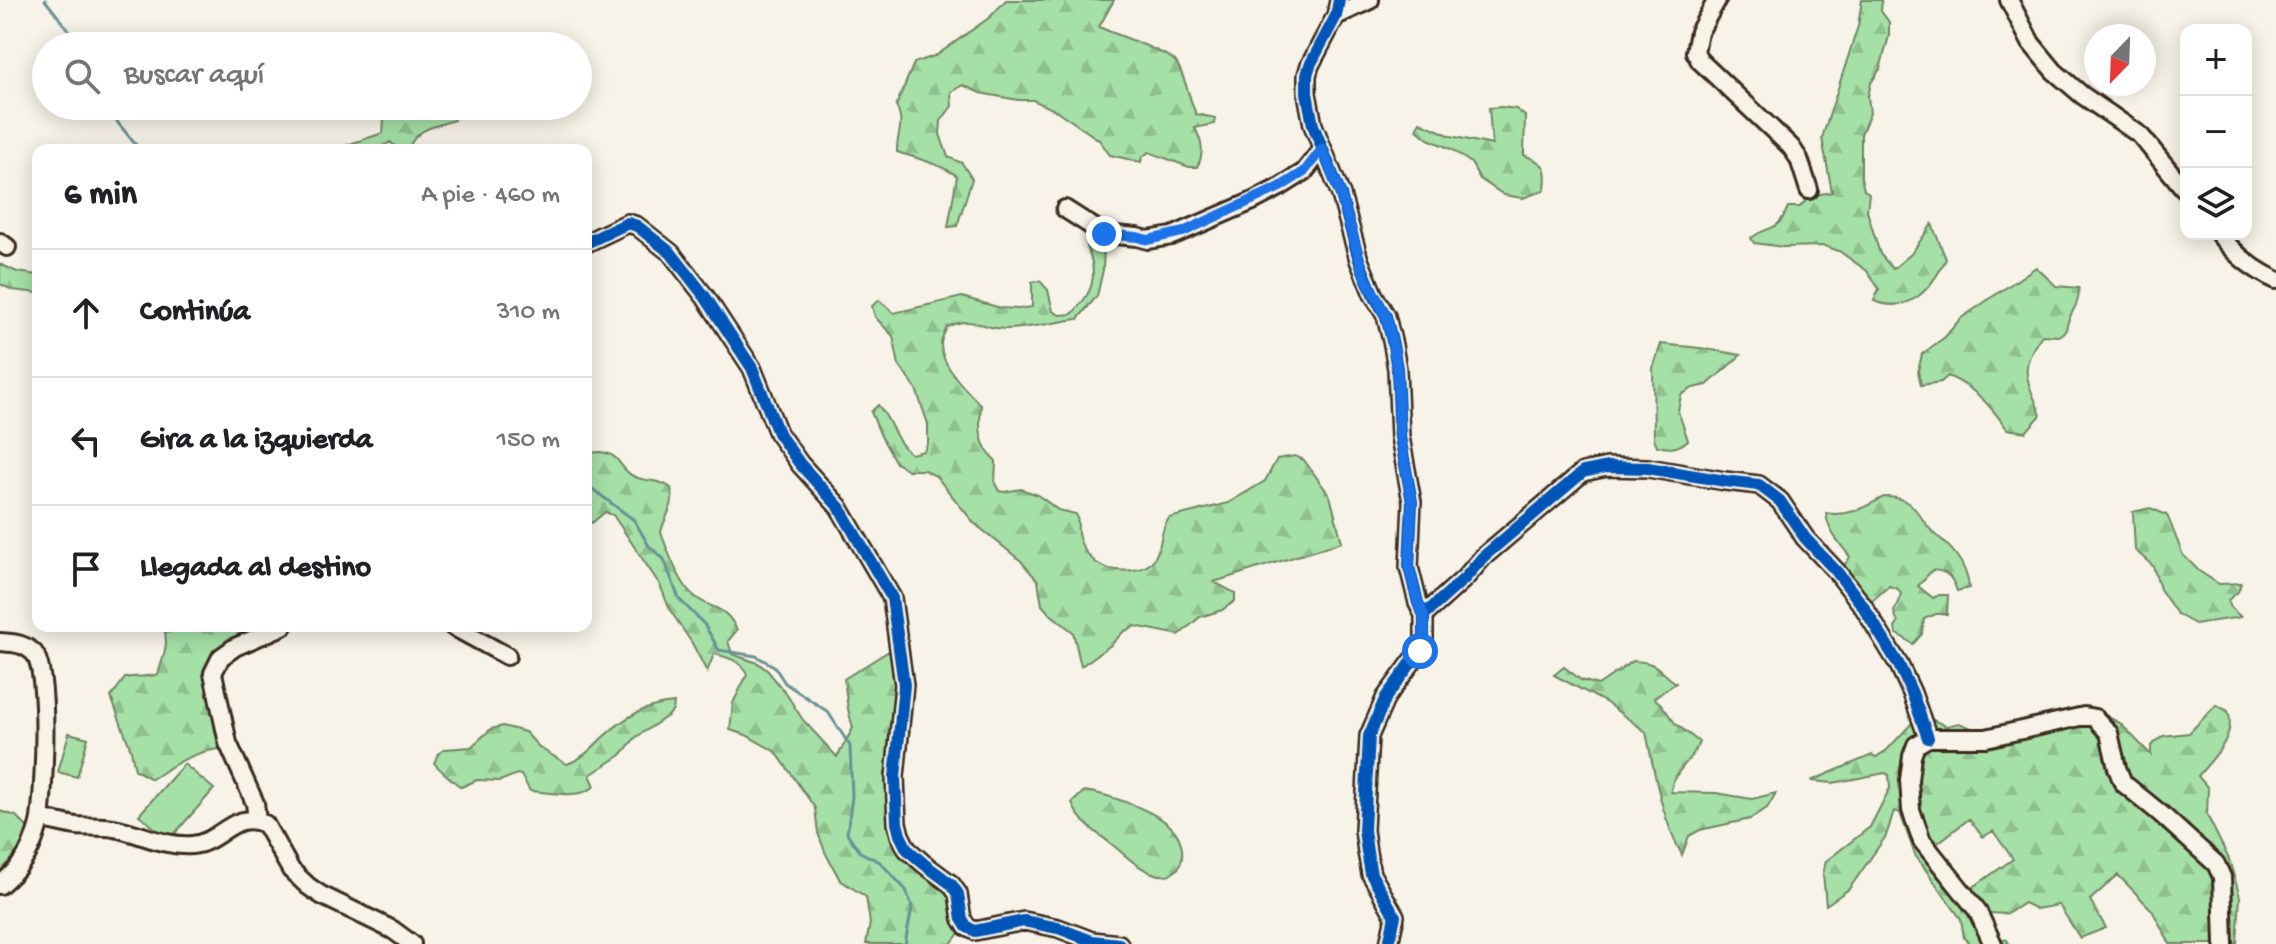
<!DOCTYPE html>
<html lang="es">
<meta charset="utf-8">
<style>
:root{--surface:#fff;--page:#f2f2f2;--text:#202124;--muted:#757577;--line:#e0e0e0}
body{margin:0;font-family:"Gochi Hand",sans-serif;background:var(--page);color:var(--text)}
.controls{position:absolute;right:24px;top:24px;display:grid;overflow:hidden;border-radius:16px;box-shadow:0 4px 20px #0003}
.controls button{width:72px;height:72px;display:grid;place-items:center;padding:0;border:0;border-bottom:2px solid var(--line);background:var(--surface);color:var(--text);font:40px sans-serif}
.compass{position:absolute;left:2084px;top:24px;width:72px;height:72px;border-radius:50%;background:var(--surface);box-shadow:0 4px 20px #0003;rotate:203deg}
.stop{position:absolute;width:24px;height:24px;margin:-18px;border:6px solid #1a73e8;border-radius:50%;background:#fff}
.stop.end{background:#1a73e8;border-color:#fff;box-shadow:0 2px 8px #0008}
.list{margin:0;padding:0;list-style:none}
h2{display:flex;justify-content:space-between;align-items:center;height:104px;margin:0;padding:0 32px;font-size:34px}
h2 small{font-size:26px;font-weight:400;color:var(--muted)}
.list li{display:grid;grid-template-columns:52px 1fr auto;gap:24px;align-items:center;box-sizing:border-box;height:128px;padding:0 32px;border-top:2px solid var(--line)}
.list b{display:block;font-size:30px;white-space:nowrap}
.list em{font-size:26px;font-style:normal;color:var(--muted)}
.icon{flex:none;width:44px;height:44px;fill:none;stroke:currentColor;stroke-width:2;stroke-linecap:round;stroke-linejoin:round}
.map{position:relative;flex:none;width:2276px;height:944px;overflow:hidden}
.search{position:absolute;background:var(--surface);box-shadow:0 4px 20px #0003;left:32px;top:32px;width:560px;height:88px;display:flex;align-items:center;gap:20px;box-sizing:border-box;padding:0 28px;border-radius:44px;color:var(--muted);font-size:30px}
.panel{position:absolute;background:var(--surface);box-shadow:0 4px 20px #0003;left:32px;top:144px;width:560px;height:488px;border-radius:16px}
.map>svg:first-child{display:block}
.grass{fill:#a5e0a6;stroke:#708562;stroke-width:2}
.forest{fill:url(#forest-firs);stroke:#708562;stroke-width:2;fill-rule:evenodd}
.lines{fill:none;stroke-linecap:round;stroke-linejoin:round}
.stream{stroke:#699197;stroke-width:3}
.minor-casing{stroke:#3b2a1e;stroke-width:22}
.minor{stroke:#f7f3e8;stroke-width:16}
.cycleway-casing{stroke:#f7f3e8;stroke-width:17}
.cycleway{stroke:#0057b8;stroke-width:12}
.route{stroke:#1a73e8;stroke-width:10}
</style>
<div class="map">
<svg width="2276" height="944" viewBox="0 0 2276 944">
<defs>
<pattern id="forest-firs" width="22" height="20" patternUnits="userSpaceOnUse" patternTransform="scale(2)"><rect width="22" height="20" fill="#a5e0a6"/><path d="M5 1l3.5 6h-7zM16 11l3.5 6h-7z" fill="#8fc08e"/></pattern>
</defs>
<rect width="100%" height="100%" fill="#f7f3e8"/>
<filter id="ink" filterUnits="userSpaceOnUse"><feTurbulence type="fractalNoise" baseFrequency=".0125" numOctaves="2"/><feDisplacementMap in="SourceGraphic" scale="16" xChannelSelector="R" yChannelSelector="G"/><feConvolveMatrix kernelMatrix="1 2 1 2 8 2 1 2 1" color-interpolation-filters="sRGB"/></filter>
<g filter="url(#ink)">
<!-- grass -->
<path class="grass" d="M 69,733 L 88,738 L 77,777 L 58,772 Z
M 184,764 L 214,789 L 169,840 L 139,815 Z"/>
<!-- forest -->
<path class="forest" d="M 1006,0 L 1114,0 L 1099,27 C 1114,34 1165,51 1175,61 C 1184,71 1190,102 1196,114 L 1215,118 L 1214,124 L 1195,128 C 1202,142 1205,152 1197,167 L 1189,167 L 1149,152 L 1142,157 L 1141,162 L 1110,155 L 1099,140 L 1057,111 L 1033,100 L 1018,100 L 980,93 L 963,85 L 951,92 L 952,106 L 941,121 L 940,134 L 948,157 L 962,163 L 972,179 L 957,226 L 948,227 L 957,176 C 943,165 916,158 897,152 C 896,133 906,126 896,106 L 914,63 L 937,55 L 990,17 Z
M 1862,0 L 1882,0 L 1881,11 L 1889,22 L 1889,36 L 1880,69 L 1871,83 L 1868,96 L 1870,113 L 1861,134 L 1861,177 L 1864,190 L 1869,193 L 1867,211 L 1880,254 L 1893,269 L 1911,254 L 1932,224 L 1946,259 C 1931,289 1910,315 1874,301 L 1879,289 L 1867,271 L 1839,251 L 1824,246 L 1783,247 L 1754,243 L 1751,238 C 1770,224 1777,234 1788,207 L 1800,207 L 1810,196 L 1832,192 L 1822,138 L 1858,26 Z
M 385,106 L 447,106 L 454,120 C 433,127 416,128 408,150 L 400,150 L 390,142 L 384,146 L 383,150 L 332,150 L 383,133 Z
M 1501,107 L 1516,109 L 1525,116 L 1524,155 C 1547,165 1547,166 1545,190 L 1523,198 L 1504,195 L 1480,179 L 1471,163 L 1451,149 L 1428,139 L 1416,129 L 1420,122 L 1451,136 L 1492,145 L 1489,108 Z
M 1098,242 L 1104,244 L 1103,270 L 1097,296 L 1078,319 C 1055,322 1031,328 1008,329 C 984,330 973,314 947,327 C 945,332 940,340 941,346 C 942,367 967,391 981,405 C 979,427 978,445 996,461 L 995,483 L 999,491 L 1004,492 L 1021,489 L 1038,495 L 1058,510 L 1076,514 C 1080,523 1076,530 1079,538 C 1088,564 1107,573 1133,570 C 1144,569 1153,564 1157,553 C 1163,540 1159,533 1169,518 L 1228,503 L 1265,481 L 1277,459 L 1295,456 L 1304,460 L 1330,496 L 1342,542 L 1214,582 L 1235,593 L 1235,601 L 1222,610 L 1200,617 L 1179,635 L 1135,626 L 1123,632 L 1111,645 L 1081,666 L 1073,632 L 1049,613 L 1042,605 L 1038,581 L 1021,561 L 974,523 L 936,476 L 924,470 L 908,470 L 896,463 L 881,436 L 871,412 L 878,405 C 892,421 895,442 911,454 L 924,451 L 928,443 L 928,424 L 916,389 L 899,365 L 893,336 L 875,317 L 872,306 L 879,300 L 894,313 L 962,297 L 1001,308 L 1018,309 L 1032,307 L 1032,282 L 1040,281 L 1048,290 L 1053,311 L 1060,315 L 1072,314 C 1087,298 1096,286 1092,263 C 1091,256 1087,252 1087,244 Z
M 0,264 L 17,272 L 38,275 L 38,293 L 12,290 L 0,284 Z
M 2036,267 L 2056,286 L 2079,288 C 2079,310 2069,310 2066,330 L 2059,336 L 2042,335 C 2017,369 2027,379 2041,415 L 2026,432 L 2007,429 C 1991,406 1974,387 1948,376 L 1941,382 L 1921,385 L 1918,371 L 1922,354 L 1945,337 L 1960,319 Z
M 1661,344 L 1700,348 L 1741,355 L 1707,385 L 1693,388 L 1681,395 L 1678,411 L 1688,440 C 1678,449 1670,449 1657,446 L 1654,438 L 1653,368 Z
M 601,452 C 622,455 618,468 633,476 C 647,483 657,478 671,488 C 676,506 665,515 661,532 C 667,550 679,582 693,595 C 711,611 724,603 737,630 L 728,641 L 732,654 L 758,663 L 768,671 L 787,695 L 803,720 L 837,757 L 853,728 L 848,709 L 844,679 L 892,649 L 899,675 L 892,817 L 953,897 L 962,929 L 951,944 L 866,944 L 870,923 L 866,897 L 840,880 L 826,854 L 818,833 L 815,808 L 776,752 L 746,735 L 730,730 L 733,703 L 747,675 C 743,661 727,657 714,654 L 707,672 L 692,643 L 670,610 L 660,585 L 613,515 L 605,512 L 592,523 L 586,518 L 586,453 Z
M 1884,497 C 1890,497 1897,497 1903,500 C 1917,506 1922,522 1933,532 C 1951,547 1967,563 1969,588 L 1957,591 C 1952,576 1947,571 1932,570 L 1918,586 L 1933,598 L 1939,595 L 1948,595 L 1947,614 L 1936,614 L 1924,619 L 1922,634 L 1913,644 L 1896,633 L 1895,628 L 1898,623 L 1894,612 L 1901,594 L 1898,589 L 1889,586 L 1867,605 L 1837,568 L 1846,563 L 1850,557 C 1839,542 1828,532 1826,513 C 1849,517 1865,507 1884,497 Z
M 2150,508 L 2167,515 L 2183,555 L 2199,571 L 2219,584 L 2241,583 L 2238,592 L 2228,600 L 2231,608 L 2241,617 L 2195,624 L 2177,614 L 2160,589 L 2153,566 L 2135,550 L 2133,512 Z
M 163,626 L 268,626 L 211,660 L 221,742 L 219,749 C 193,752 173,765 152,779 L 135,770 L 131,750 L 111,697 L 125,678 C 137,675 148,678 158,674 C 163,658 170,642 163,626 Z
M 1633,661 C 1659,662 1657,670 1676,683 L 1654,698 L 1661,704 L 1675,723 L 1699,742 C 1693,761 1672,771 1671,792 L 1716,793 L 1752,799 L 1776,793 L 1767,808 L 1750,819 L 1700,830 L 1689,836 L 1682,855 C 1661,817 1655,774 1646,732 L 1605,702 L 1554,675 L 1564,667 L 1581,680 L 1598,685 Z
M 674,703 L 673,710 L 669,715 L 635,738 L 621,755 L 590,775 L 595,786 C 579,800 551,792 530,791 L 521,775 L 517,774 L 500,781 L 477,780 L 461,787 C 455,783 438,768 434,763 L 438,754 L 445,749 L 471,747 L 491,729 L 503,726 L 525,732 L 540,748 L 567,764 C 582,759 591,749 602,738 C 624,718 644,705 674,703 Z
M 2216,705 L 2228,711 C 2237,736 2213,758 2198,776 L 2208,788 L 2207,815 L 2229,859 L 2240,897 L 2237,944 L 2170,944 L 2152,910 L 2118,875 L 2090,900 L 2106,928 L 2080,938 L 2059,905 L 2036,909 L 2024,903 L 2007,914 L 1988,913 L 1986,920 L 2001,939 L 2007,940 L 2009,944 L 1970,944 L 1964,938 L 1961,919 L 1915,855 L 1900,813 L 1894,811 L 1886,836 L 1849,889 L 1826,905 L 1823,874 L 1826,861 L 1870,827 L 1890,788 L 1889,775 L 1885,773 L 1833,783 L 1811,781 L 1872,755 L 1876,757 L 1887,750 L 1913,722 L 1931,719 L 1946,726 L 1959,723 L 1977,730 L 2075,711 L 2108,717 L 2120,723 L 2151,755 L 2151,746 L 2163,736 L 2189,733 ZM 1969,819 L 1983,837 L 1993,831 L 2013,859 L 1972,888 L 1967,883 L 1966,885 L 1952,866 L 1954,864 L 1949,858 L 1942,857 L 1934,846 Z
M 1084,791 C 1107,794 1158,811 1173,829 C 1189,847 1185,882 1155,874 C 1139,869 1126,856 1114,846 C 1098,833 1079,823 1072,803 Z
M 0,811 L 16,816 L 28,828 L 13,865 L 0,875 Z"/>
<g class="lines">
<!-- stream -->
<path class="stream" d="M 45,0 L 81,46
M 111,106 L 118,123 L 140,150
M 586,487 L 591,488 L 634,520 L 649,546 L 664,559 L 679,599 L 704,624 L 719,650 L 756,656 L 774,666 L 785,683 L 828,712 L 850,746 L 852,797 L 847,833 L 860,852 L 880,862 L 906,890 L 912,907 L 905,944"/>
<!-- minor casing -->
<g class="minor-casing">
<path id="minor" d="M 1339,0 L 1336,16 L 1310,65 L 1307,75 L 1307,93 L 1313,125 L 1341,195 L 1359,260 L 1373,294 L 1386,316 L 1393,345 L 1397,369 L 1400,437 L 1412,502 L 1409,567 L 1418,603 L 1424,615 L 1424,640 L 1420,651 L 1386,697 L 1369,736 L 1364,830 L 1367,852 L 1371,874 L 1395,916 L 1389,944
M 1717,0 L 1699,32 L 1695,52 L 1700,61 L 1791,147 L 1799,159 L 1809,190
M 2009,0 L 2031,43 L 2054,71 L 2082,95 L 2140,135 L 2186,191
M 1336,16 L 1370,0
M 1065,209 L 1104,234 L 1137,237 L 1148,240 L 1172,236 L 1253,201 L 1280,187 L 1304,172 L 1322,149
M 2219,234 C 2235,255 2252,269 2276,280
M 0,242 L 7,247
M 586,243 L 628,223 L 637,226 L 671,253 L 706,298 L 752,368 L 778,433 L 800,464 L 839,507 L 892,598 L 904,685 L 895,777 L 897,823 L 900,835 L 907,849 L 924,864 L 951,884 L 958,894 L 962,919 L 967,927 L 975,931 L 1024,921 L 1058,928 L 1092,941 L 1119,944
M 1424,615 L 1465,578 L 1483,557 L 1583,472 L 1607,467 L 1648,468 L 1725,481 L 1759,485 L 1780,501 L 1805,538 L 1837,572 L 1863,606 L 1899,665 L 1912,693 L 1928,738
M 452,626 L 507,656
M 0,642 C 13,643 24,643 34,653 C 50,672 44,790 40,818 C 39,826 36,834 33,842 C 26,860 15,872 0,885
M 40,818 C 52,821 64,824 76,826 C 89,827 101,826 114,828 C 140,833 164,847 192,845 C 221,843 233,809 265,824 L 291,870 L 308,886 L 321,895 L 393,930 L 412,944
M 257,820 L 255,803 L 228,743 L 213,673 L 221,657 L 235,647 L 283,626
M 1993,944 L 1977,910 L 1922,841 L 1911,810 L 1909,780 L 1912,756 L 1916,745 L 1928,738 L 1986,738 L 2084,716 L 2095,718 L 2109,733 L 2117,768 L 2123,783 L 2161,814 L 2216,864 L 2222,877 L 2224,944"/>
</g>
<!-- minor -->
<use href="#minor" class="minor"/>
<!-- cycleway casing -->
<g class="cycleway-casing">
<path id="cycleway" d="M 1339,0 L 1336,16 L 1310,65 L 1307,75 L 1307,93 L 1313,125 L 1341,195 L 1359,260 L 1373,294 L 1386,316 L 1393,345 L 1397,369 L 1400,437 L 1412,502 L 1409,567 L 1418,603 L 1424,615 L 1424,640 L 1420,651 L 1386,697 L 1369,736 L 1364,830 L 1367,852 L 1371,874 L 1395,916 L 1389,944
M 586,243 L 628,223 L 637,226 L 671,253 L 706,298 L 752,368 L 778,433 L 800,464 L 839,507 L 892,598 L 904,685 L 895,777 L 897,823 L 900,835 L 907,849 L 924,864 L 951,884 L 958,894 L 962,919 L 967,927 L 975,931 L 1024,921 L 1058,928 L 1092,941 L 1119,944
M 1424,615 L 1465,578 L 1483,557 L 1583,472 L 1607,467 L 1648,468 L 1725,481 L 1759,485 L 1780,501 L 1805,538 L 1837,572 L 1863,606 L 1899,665 L 1912,693 L 1928,738"/>
</g>
<!-- cycleway -->
<use href="#cycleway" class="cycleway"/>
</g>
</g>
<g class="lines" filter="url(#ink)">
<!-- route -->
<path class="route" d="M 1104,234 L 1137,237 L 1148,240 L 1183,232 L 1280,187 L 1304,172 L 1322,149 L 1341,195 L 1364,275 L 1386,316 L 1393,345 L 1397,369 L 1400,437 L 1412,502 L 1409,567 L 1418,603 L 1424,615 L 1424,640 L 1420,651"/>
</g>
</svg>
<div class="controls">
<button>+</button>
<button>−</button>
<button><svg class="icon" aria-label="layers" viewBox="0 0 24 24"><path d="M12 4l9 5-9 5-9-5zM3 14l9 5 9-5"/></svg></button>
</div>
<svg class="compass" viewBox="-18 -18 36 36"><path d="M0-13l5 13h-10z" fill="#e53935"/><path d="M0 13l5-13h-10z" fill="#757577"/></svg>
<div class="stop" style="left:1420px;top:651px"></div>
<div class="stop end" style="left:1104px;top:234px"></div>
<div class="search"><svg class="icon" aria-label="search" viewBox="0 0 24 24"><circle cx="10" cy="10" r="6"/><path d="M15 15l6 6"/></svg>Buscar aquí</div>
<section class="panel">
<h2>6 min<small>A pie · 460 m</small></h2>
<ul class="list">
<li><svg class="icon" aria-label="ahead" viewBox="0 0 24 24"><path d="M12 20V5M6 11l6-6 6 6"/></svg><div><b>Continúa</b></div><em>310 m</em></li>
<li><svg class="icon" aria-label="left" viewBox="0 0 24 24"><path d="M17 20v-9H6M10 6l-5 5 5 5"/></svg><div><b>Gira a la izquierda</b></div><em>150 m</em></li>
<li><svg class="icon" aria-label="arrive" viewBox="0 0 24 24"><path d="M6 21V4h12l-3 4 3 4H6"/></svg><div><b>Llegada al destino</b></div></li>
</ul>
</section>
</div>
